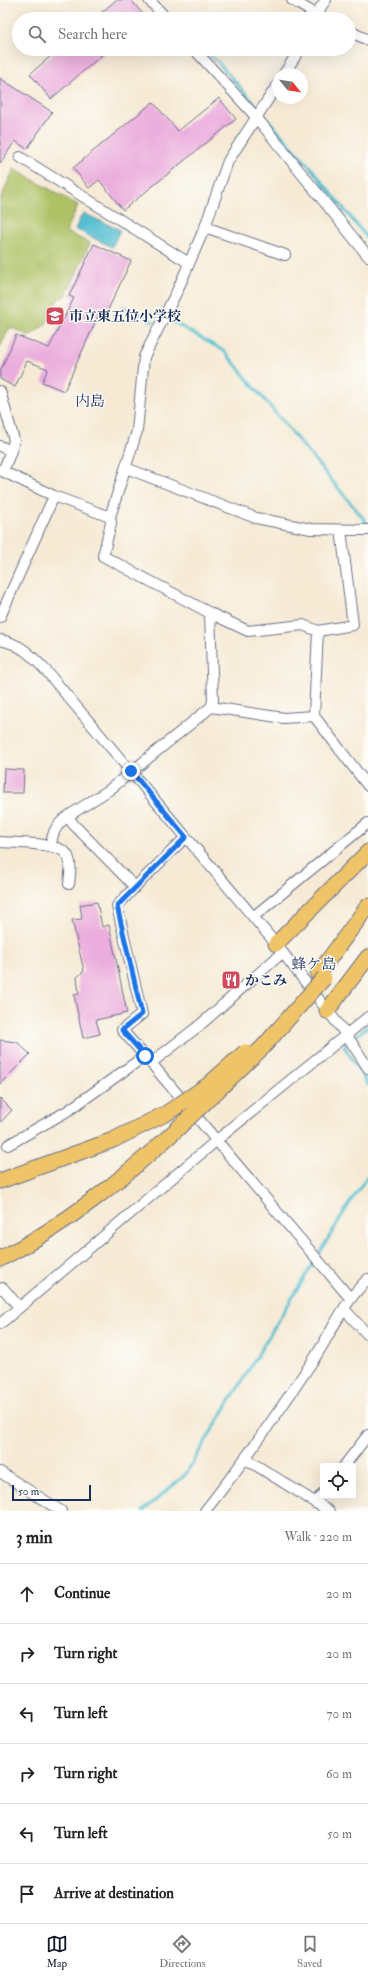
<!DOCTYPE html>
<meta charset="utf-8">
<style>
:root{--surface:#fff;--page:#f2f2f2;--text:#222;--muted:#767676;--line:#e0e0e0;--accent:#111827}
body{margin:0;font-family:"IM FELL Double Pica","Noto Serif JP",serif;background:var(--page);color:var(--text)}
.controls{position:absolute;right:12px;bottom:12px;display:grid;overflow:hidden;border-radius:4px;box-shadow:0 4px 16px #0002}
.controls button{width:36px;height:36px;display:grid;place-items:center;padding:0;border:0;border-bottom:1px solid var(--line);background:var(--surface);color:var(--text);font:20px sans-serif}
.compass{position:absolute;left:272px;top:68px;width:36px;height:36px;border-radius:50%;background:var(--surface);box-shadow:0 4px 16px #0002;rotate:120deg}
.scale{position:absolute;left:12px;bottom:10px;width:79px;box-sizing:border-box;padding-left:4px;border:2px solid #1b2f5e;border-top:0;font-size:11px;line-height:14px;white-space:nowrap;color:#1b2f5e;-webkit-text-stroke:3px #fdfcf7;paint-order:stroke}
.stop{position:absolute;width:12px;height:12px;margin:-9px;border:3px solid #1a73e8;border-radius:50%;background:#fff}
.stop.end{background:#1a73e8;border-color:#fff;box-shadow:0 1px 4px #0008}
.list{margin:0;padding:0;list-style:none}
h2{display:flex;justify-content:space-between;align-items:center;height:52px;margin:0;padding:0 16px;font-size:17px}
h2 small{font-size:13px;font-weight:400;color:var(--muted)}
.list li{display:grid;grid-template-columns:26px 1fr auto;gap:12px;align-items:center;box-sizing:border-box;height:60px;padding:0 16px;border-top:1px solid var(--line)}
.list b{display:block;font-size:15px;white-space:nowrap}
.list em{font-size:13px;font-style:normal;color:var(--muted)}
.icon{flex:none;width:22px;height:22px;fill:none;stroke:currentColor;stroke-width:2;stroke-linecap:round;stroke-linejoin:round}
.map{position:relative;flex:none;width:368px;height:1511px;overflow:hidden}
.search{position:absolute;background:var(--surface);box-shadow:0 4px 16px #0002;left:12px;right:12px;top:12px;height:44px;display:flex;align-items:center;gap:10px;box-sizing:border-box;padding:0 14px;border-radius:22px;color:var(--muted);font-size:15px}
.sheet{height:412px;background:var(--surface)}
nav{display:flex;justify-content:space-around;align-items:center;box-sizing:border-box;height:56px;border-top:1px solid var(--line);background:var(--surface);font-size:11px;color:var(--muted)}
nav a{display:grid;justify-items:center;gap:2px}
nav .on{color:var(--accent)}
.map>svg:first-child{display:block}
.green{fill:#aec165;stroke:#647862}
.water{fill:#55bfd1;stroke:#387798}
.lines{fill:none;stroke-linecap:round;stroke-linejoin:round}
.stream{stroke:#55bfd1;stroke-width:3}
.building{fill:#ebaddd}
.minor-casing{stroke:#687088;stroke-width:12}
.highway-casing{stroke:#687088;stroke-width:17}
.minor{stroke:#fff;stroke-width:10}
.highway{stroke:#efc469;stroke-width:15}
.highway-bridge-casing{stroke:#687088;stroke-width:17;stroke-linecap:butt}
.highway-bridge{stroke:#efc469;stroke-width:15}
.route{stroke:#1a73e8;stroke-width:5}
.labels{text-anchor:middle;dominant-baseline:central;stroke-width:3;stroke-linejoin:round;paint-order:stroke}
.poi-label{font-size:14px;font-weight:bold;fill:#1b2f5e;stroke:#fdfcf7;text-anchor:start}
.neighbourhood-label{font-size:15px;fill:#1b2f5e;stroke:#fdfcf7}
</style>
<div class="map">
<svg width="368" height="1511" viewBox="0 0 368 1511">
<rect width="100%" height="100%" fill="#fdfcf7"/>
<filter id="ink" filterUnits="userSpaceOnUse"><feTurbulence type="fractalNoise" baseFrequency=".025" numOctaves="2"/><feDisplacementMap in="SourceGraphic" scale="8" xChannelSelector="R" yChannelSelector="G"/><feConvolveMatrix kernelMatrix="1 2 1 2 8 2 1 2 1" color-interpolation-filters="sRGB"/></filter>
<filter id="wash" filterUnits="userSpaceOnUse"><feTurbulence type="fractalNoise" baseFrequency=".012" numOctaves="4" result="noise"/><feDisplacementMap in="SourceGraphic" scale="16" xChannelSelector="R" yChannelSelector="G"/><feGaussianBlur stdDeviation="0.9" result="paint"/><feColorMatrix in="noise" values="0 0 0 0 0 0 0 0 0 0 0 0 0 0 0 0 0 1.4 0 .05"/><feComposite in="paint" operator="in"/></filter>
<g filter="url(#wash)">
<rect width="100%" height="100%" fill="#f6ead5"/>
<!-- green -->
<path class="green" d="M 14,169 L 78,205 L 66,232 L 90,243 L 66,296 L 58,299 L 46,324 L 30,336 L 10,327 L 0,347 L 0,200 Z"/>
<!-- water -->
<path class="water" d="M 83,213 L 120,230 L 112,247 L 75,229 Z"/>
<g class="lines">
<!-- stream -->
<path class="stream" d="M 202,49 L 217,61 L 259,109
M 262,113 L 311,168 L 368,239
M 124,307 L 154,322
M 168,319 L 224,351 L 368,524
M 368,1026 L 344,1046 L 368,1085
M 143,1511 L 185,1475 L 349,1204 L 368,1175"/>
</g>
<g id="blocks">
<!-- building -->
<path class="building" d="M 116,0 L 131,0 L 147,19 L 94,19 Z
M 59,49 L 109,49 L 51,99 L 30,74 Z
M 0,78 L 52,112 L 27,149 L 15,141 L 0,164 Z
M 219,98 L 236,119 L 123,210 L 99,180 L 89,188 L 73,168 L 153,102 L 178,131 Z
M 94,244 L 131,261 L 106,314 L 100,312 L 64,391 L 42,382 L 48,369 L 27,361 L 15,387 L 0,379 L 0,372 L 16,335 L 49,348 L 74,298 L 69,296 Z
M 4,769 L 24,770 L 23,793 L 3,793 Z
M 97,902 L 102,927 L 109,925 L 127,1013 L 96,1020 L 100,1034 L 83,1038 L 74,995 L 79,994 L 77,977 L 84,971 L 72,920 L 82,919 L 80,905 Z
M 0,1040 L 17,1042 L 30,1054 L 0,1084 Z
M 0,1098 L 12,1110 L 0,1123 Z"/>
</g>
</g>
<g filter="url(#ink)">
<use href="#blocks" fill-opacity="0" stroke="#687088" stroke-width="1"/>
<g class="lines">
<!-- minor casing -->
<g class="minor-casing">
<path id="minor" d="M 149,0 L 167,19
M 292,0 L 324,19
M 319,19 L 320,8 L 326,0
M 349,31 L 368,40
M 194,49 L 256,117 L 368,256
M 284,74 L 300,49
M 278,84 L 228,161 L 205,227 L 178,289 L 144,357 L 137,431 L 110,517 L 111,523 L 103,556 L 210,613 L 213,701 L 211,707 L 109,790 L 68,816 L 73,824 L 135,887 L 117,906 L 142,1014 L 122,1030 L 151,1063 L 200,1025 L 282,953
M 20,157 L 189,263
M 205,227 L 285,255
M 0,391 L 14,440 L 11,451 L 3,471
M 0,446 L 11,451
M 126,468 L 256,518 L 311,529 L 368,530
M 0,470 L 54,496 L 110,517
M 210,613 L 248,631 L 303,625 L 318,631 L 353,625 L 341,530
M 0,617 L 54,496
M 0,640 C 22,644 33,657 48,673 L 276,944 L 348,1037 L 368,1068
M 211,707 L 284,718 L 314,716 L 368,786
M 314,716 L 318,631
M 0,842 C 15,843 62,842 68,856 C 72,865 70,875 69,884
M 51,846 C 52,832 57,824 68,816
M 135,887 L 186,837
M 253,917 L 368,823
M 151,1063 L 350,1298
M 8,1145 L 69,1110 L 145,1056
M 0,1289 L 3,1288 L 19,1307
M 344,1309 L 368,1335
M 0,1324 L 217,1140 L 368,1017
M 246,1459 L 329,1511
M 344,1466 L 368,1435
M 0,1472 L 61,1511
M 315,1503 L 323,1493
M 205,1511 C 243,1463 278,1413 312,1362 C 331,1334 343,1302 368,1279"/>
</g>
<!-- highway casing -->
<g class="highway-casing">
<path id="highway" d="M 276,944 L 368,852
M 318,974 L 368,906
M 327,1011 L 368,957
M 0,1181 L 113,1140 L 167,1113
M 0,1259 C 66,1225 121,1180 175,1131"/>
</g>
<!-- minor -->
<use href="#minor" class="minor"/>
<!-- highway -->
<use href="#highway" class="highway"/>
<!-- highway-bridge casing -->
<g class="highway-bridge-casing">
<path id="highway-bridge" d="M 167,1113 L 208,1085 L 245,1052
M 175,1131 L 263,1047 L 324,978"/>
</g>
<!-- highway-bridge -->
<use href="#highway-bridge" class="highway-bridge"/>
</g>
</g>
<g class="lines" filter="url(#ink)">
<!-- route -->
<path class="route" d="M 131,771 L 186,837 L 117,906 L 142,1014 L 122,1030 L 145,1056"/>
</g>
<!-- icons -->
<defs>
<g id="school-square" transform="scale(1)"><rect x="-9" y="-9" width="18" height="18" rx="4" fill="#d1495b" stroke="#fdfcf7"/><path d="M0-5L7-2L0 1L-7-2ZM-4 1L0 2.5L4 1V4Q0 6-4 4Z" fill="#fff"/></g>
<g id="restaurant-square" transform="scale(1)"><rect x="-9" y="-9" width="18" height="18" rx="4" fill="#d1495b" stroke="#fdfcf7"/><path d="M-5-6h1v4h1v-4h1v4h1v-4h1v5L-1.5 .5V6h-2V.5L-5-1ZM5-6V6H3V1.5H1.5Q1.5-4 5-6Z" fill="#fff"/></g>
</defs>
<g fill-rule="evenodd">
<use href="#school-square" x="55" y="316"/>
<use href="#restaurant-square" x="231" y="980"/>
</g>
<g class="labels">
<!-- poi labels -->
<g class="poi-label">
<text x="69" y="316">市立東五位小学校</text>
<text x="245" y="980">かこみ</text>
</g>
<!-- neighbourhood labels -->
<g class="neighbourhood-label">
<text x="90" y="401">内島</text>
<text x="314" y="964">蜂ケ島</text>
</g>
</g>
</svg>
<div class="controls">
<button><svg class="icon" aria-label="locate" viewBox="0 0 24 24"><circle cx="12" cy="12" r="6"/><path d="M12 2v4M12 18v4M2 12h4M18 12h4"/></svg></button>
</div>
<svg class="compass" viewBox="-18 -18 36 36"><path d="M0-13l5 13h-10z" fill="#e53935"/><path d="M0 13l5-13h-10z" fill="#767676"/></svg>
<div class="scale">50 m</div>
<div class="stop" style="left:145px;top:1056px"></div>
<div class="stop end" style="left:131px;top:771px"></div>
<div class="search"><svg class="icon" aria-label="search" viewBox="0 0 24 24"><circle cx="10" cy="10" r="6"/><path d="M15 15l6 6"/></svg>Search here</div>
</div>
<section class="sheet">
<h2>3 min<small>Walk · 220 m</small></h2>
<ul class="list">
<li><svg class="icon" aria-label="ahead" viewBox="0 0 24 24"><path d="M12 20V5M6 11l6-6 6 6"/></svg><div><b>Continue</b></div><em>20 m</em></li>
<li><svg class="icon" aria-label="right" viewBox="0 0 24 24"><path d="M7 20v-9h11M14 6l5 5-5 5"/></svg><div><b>Turn right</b></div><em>20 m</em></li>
<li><svg class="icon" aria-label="left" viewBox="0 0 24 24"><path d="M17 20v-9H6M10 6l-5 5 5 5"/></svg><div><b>Turn left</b></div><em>70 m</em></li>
<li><svg class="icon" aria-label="right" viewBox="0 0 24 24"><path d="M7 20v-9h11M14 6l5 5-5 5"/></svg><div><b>Turn right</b></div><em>60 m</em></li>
<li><svg class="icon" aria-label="left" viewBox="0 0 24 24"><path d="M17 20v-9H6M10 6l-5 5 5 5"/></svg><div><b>Turn left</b></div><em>50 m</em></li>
<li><svg class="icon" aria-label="arrive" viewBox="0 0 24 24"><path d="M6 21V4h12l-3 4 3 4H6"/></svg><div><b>Arrive at destination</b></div></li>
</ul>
</section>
<nav>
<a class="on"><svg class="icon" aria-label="map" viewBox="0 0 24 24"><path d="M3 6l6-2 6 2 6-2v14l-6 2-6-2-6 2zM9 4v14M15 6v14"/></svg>Map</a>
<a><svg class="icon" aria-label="directions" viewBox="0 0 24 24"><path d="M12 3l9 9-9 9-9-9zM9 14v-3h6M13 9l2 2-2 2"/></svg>Directions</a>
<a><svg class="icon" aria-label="saved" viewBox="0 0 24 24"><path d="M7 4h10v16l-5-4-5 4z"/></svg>Saved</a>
</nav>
